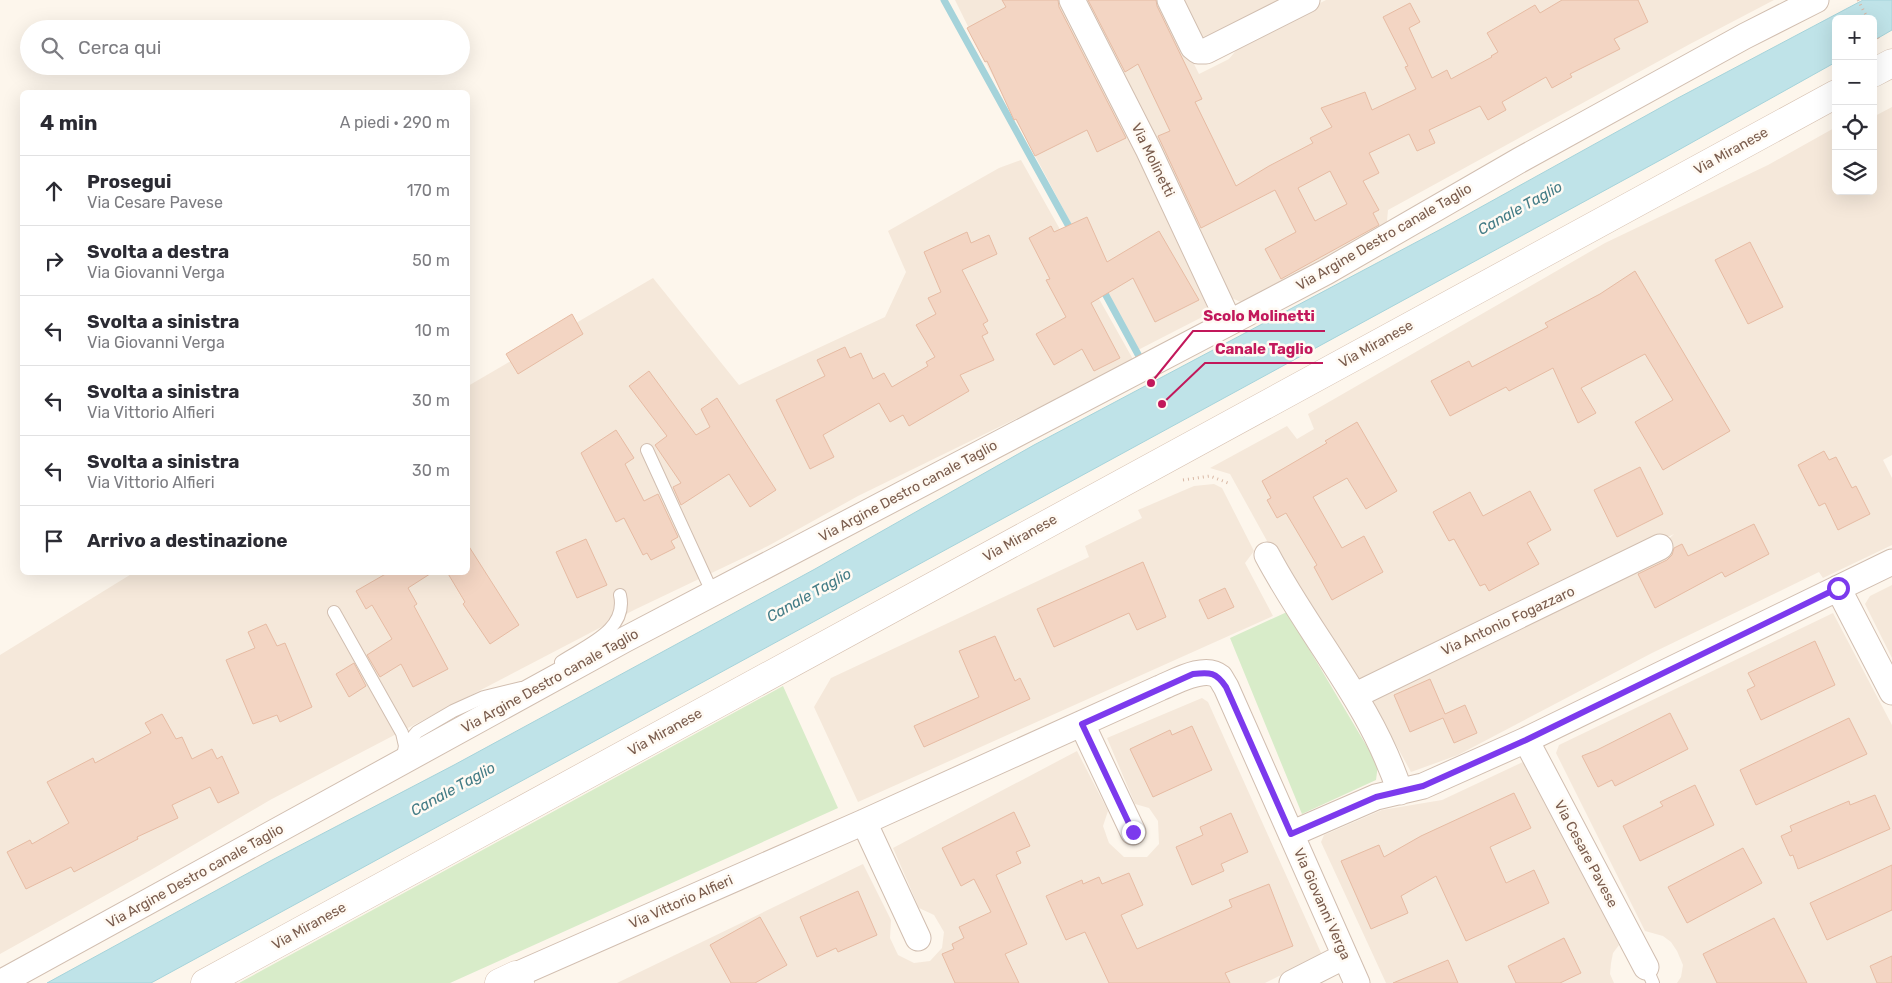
<!DOCTYPE html>
<html lang="it">
<meta charset="utf-8">
<style>
:root{--surface:#fff;--page:#f2f2f3;--text:#2b2b33;--muted:#7c7c81;--line:#e1e1e2}
body{margin:0;font-family:Rubik,sans-serif;background:var(--page);color:var(--text)}
.controls{position:absolute;right:15px;top:15px;display:grid;overflow:hidden;border-radius:8px;box-shadow:0 5px 20px #0002}
.controls button{width:45px;height:45px;display:grid;place-items:center;padding:0;border:0;border-bottom:1px solid var(--line);background:var(--surface);color:var(--text);font:25px sans-serif}
.stop{position:absolute;width:15px;height:15px;margin:-11px;border:4px solid #7c3aed;border-radius:50%;background:#fff}
.stop.end{background:#7c3aed;border-color:#fff;box-shadow:0 1px 5px #0008}
.list{margin:0;padding:0;list-style:none}
h2{display:flex;justify-content:space-between;align-items:center;height:65px;margin:0;padding:0 20px;font-size:21px}
h2 small{font-size:16px;font-weight:400;color:var(--muted)}
.list li{display:grid;grid-template-columns:32px 1fr auto;gap:15px;align-items:center;box-sizing:border-box;height:70px;padding:0 20px;border-top:1px solid var(--line)}
.list b{display:block;font-size:19px;white-space:nowrap}
.list p{margin:0;font-size:16px;white-space:nowrap;color:var(--muted)}
.list em{font-size:16px;font-style:normal;color:var(--muted)}
.icon{flex:none;width:28px;height:28px;fill:none;stroke:currentColor;stroke-width:2;stroke-linecap:round;stroke-linejoin:round}
.map{position:relative;flex:none;width:1892px;height:983px;overflow:hidden}
.search{position:absolute;background:var(--surface);box-shadow:0 5px 20px #0002;left:20px;top:20px;width:450px;height:55px;display:flex;align-items:center;gap:12px;box-sizing:border-box;padding:0 18px;border-radius:28px;color:var(--muted);font-size:19px}
.panel{position:absolute;background:var(--surface);box-shadow:0 5px 20px #0002;left:20px;top:90px;width:450px;height:485px;border-radius:8px}
.map>svg:first-child{display:block}
.residential{fill:#f5e8da}
.green{fill:#d8ecc9}
.water{fill:#bfe3e8;stroke:#a5d3da}
.lines{fill:none;stroke-linecap:round;stroke-linejoin:round}
.stream{stroke:#a5d3da;stroke-width:7}
.building{fill:#f3d5c3;stroke:#e6bba3;fill-rule:evenodd}
.lane-casing{stroke:#d1beb0;stroke-width:14}
.street-casing{stroke:#d1beb0;stroke-width:27}
.secondary-casing{stroke:#d6c0b0;stroke-width:29}
.path{stroke:#d9b8a5;stroke-width:3;stroke-dasharray:1 4;stroke-linecap:butt}
.lane{stroke:#fff;stroke-width:12}
.street{stroke:#fff;stroke-width:25}
.secondary{stroke:#fff;stroke-width:28}
.route{stroke:#7c3aed;stroke-width:6}
.labels{text-anchor:middle;dominant-baseline:central;stroke-width:5;stroke-linejoin:round;paint-order:stroke}
.street-label{font-size:14px;fill:#7a5c4d;stroke:#fffaf3}
.water-label{font-size:15px;font-style:italic;fill:#437c86;stroke:#fffaf3}
.leader{fill:none;stroke:#c2185b;stroke-width:2}
.callout-dot{fill:#c2185b;stroke:#fffaf3;stroke-width:2}
.callout-label{font-size:15px;text-anchor:middle;font-weight:bold;fill:#c2185b;stroke:#fffaf3;stroke-width:5;stroke-linejoin:round;paint-order:stroke}
</style>
<div class="map">
<svg width="1892" height="983" viewBox="0 0 1892 983">
<rect width="100%" height="100%" fill="#fdf6ec"/>
<!-- residential -->
<path class="residential" d="M 955,0 L 1060,0 L 1141,157 L 1210,313 L 1138,350 L 988,67 Z
M 1084,0 L 1162,0 L 1199,74 L 1229,59 L 1243,42 L 1326,0 L 1774,0 L 1690,44 L 1388,210 L 1386,231 L 1248,305 L 1229,297 Z
M 1181,0 L 1286,0 L 1202,43 Z
M 1892,107 L 1892,455 L 1883,460 L 1892,478 L 1892,545 L 1823,578 L 1819,572 L 1652,653 L 1458,755 L 1411,772 L 1369,696 L 1647,559 L 1674,534 L 1461,639 L 1359,682 L 1287,577 L 1230,474 L 1210,468 L 1287,426 L 1297,439 L 1314,429 L 1308,414 L 1605,243 L 1768,165 L 1836,127 L 1836,191 L 1873,191 L 1873,117 Z
M 1021,160 L 1134,361 L 858,496 L 768,546 L 634,610 L 270,800 L 149,871 L 0,954 L 0,655 L 133,573 L 468,572 L 468,386 L 653,278 L 739,385 L 885,317 L 906,272 L 888,231 L 999,168 Z
M 1214,484 L 1222,488 L 1254,551 L 1245,563 L 1273,616 L 858,802 L 814,707 L 831,678 L 1089,557 L 1085,546 L 1142,518 L 1138,510 L 1194,486 Z
M 1892,585 L 1892,658 L 1865,604 L 1870,596 Z
M 1833,613 L 1892,725 L 1892,983 L 1677,983 L 1681,977 L 1683,965 L 1677,951 L 1671,942 L 1663,936 L 1645,931 L 1556,753 L 1559,745 Z
M 1202,698 L 1208,702 L 1322,955 L 1265,983 L 617,983 L 863,864 L 891,920 L 890,938 L 898,955 L 914,963 L 930,961 L 942,948 L 944,932 L 934,915 L 919,908 L 893,848 L 1077,751 L 1108,811 L 1103,826 L 1109,843 L 1124,857 L 1147,857 L 1159,844 L 1158,821 L 1149,808 L 1135,804 L 1107,738 Z
M 1525,761 L 1619,945 L 1613,953 L 1611,963 L 1610,974 L 1614,983 L 1386,983 L 1321,842 L 1324,835 L 1382,810 L 1442,800 Z"/>
<!-- green -->
<path class="green" d="M 1287,612 L 1378,765 L 1376,780 L 1302,814 L 1230,638 Z
M 783,686 L 838,808 L 450,983 L 239,983 Z"/>
<!-- water -->
<path class="water" d="M 1863,0 L 1892,0 L 1892,30 L 1873,41 L 1873,19 L 1836,19 L 1836,62 L 1666,157 L 151,983 L 47,983 L 272,860 L 454,765 L 815,569 L 1034,445 L 1443,228 L 1676,99 Z"/>
<g class="lines">
<!-- stream -->
<path class="stream" d="M 944,0 L 1072,232
M 1102,288 L 1140,358"/>
</g>
<!-- building -->
<path class="building" d="M 1002,0 L 1058,0 L 1059,7 L 1126,138 L 1097,152 L 1087,130 L 1035,156 L 1016,119 L 1014,120 L 987,61 L 985,62 L 967,28 L 1006,7 Z
M 1088,0 L 1156,0 L 1157,6 L 1202,99 L 1195,102 L 1236,186 L 1269,166 L 1313,143 L 1310,138 L 1332,127 L 1321,108 L 1365,92 L 1372,110 L 1416,89 L 1405,67 L 1408,66 L 1383,17 L 1410,3 L 1420,22 L 1409,28 L 1432,78 L 1447,70 L 1451,79 L 1492,57 L 1491,56 L 1498,52 L 1487,33 L 1535,5 L 1540,13 L 1562,0 L 1638,0 L 1648,22 L 1614,39 L 1620,49 L 1570,74 L 1572,77 L 1552,88 L 1546,77 L 1502,102 L 1506,110 L 1488,120 L 1480,106 L 1429,130 L 1435,143 L 1417,151 L 1409,134 L 1369,153 L 1379,173 L 1363,181 L 1379,210 L 1373,213 L 1379,225 L 1281,279 L 1265,249 L 1296,232 L 1275,190 L 1201,228 L 1158,136 L 1170,131 L 1138,64 L 1125,72 ZM 1330,171 L 1347,204 L 1315,221 L 1298,188 Z
M 1087,217 L 1107,262 L 1159,231 L 1199,300 L 1155,322 L 1133,278 L 1091,303 L 1120,358 L 1094,371 L 1082,349 L 1054,365 L 1036,334 L 1066,317 L 1046,280 L 1050,279 L 1029,238 L 1051,226 L 1054,232 Z
M 967,232 L 971,243 L 989,235 L 997,254 L 962,270 L 988,321 L 983,324 L 988,333 L 982,336 L 994,360 L 960,375 L 969,391 L 909,426 L 903,415 L 890,422 L 879,403 L 823,435 L 834,457 L 810,469 L 776,400 L 825,376 L 817,360 L 845,347 L 850,358 L 861,353 L 873,379 L 884,373 L 892,387 L 928,366 L 926,362 L 935,357 L 916,325 L 936,314 L 928,298 L 941,292 L 924,252 Z
M 1750,242 L 1783,307 L 1748,324 L 1715,260 Z
M 1635,271 L 1730,431 L 1663,470 L 1635,422 L 1673,400 L 1645,354 L 1581,388 L 1596,413 L 1578,423 L 1553,368 L 1509,391 L 1506,387 L 1450,416 L 1431,381 L 1469,361 L 1472,367 L 1548,327 L 1545,323 L 1600,294 Z
M 572,314 L 583,334 L 518,374 L 506,354 Z
M 649,371 L 696,435 L 710,427 L 701,409 L 717,398 L 776,490 L 750,507 L 729,474 L 681,505 L 673,487 L 681,483 L 655,445 L 667,436 L 629,386 Z
M 1357,422 L 1397,491 L 1366,509 L 1347,478 L 1313,497 L 1342,548 L 1364,536 L 1383,572 L 1332,600 L 1314,567 L 1317,565 L 1286,513 L 1277,518 L 1267,500 L 1271,498 L 1262,481 L 1327,443 L 1325,441 Z
M 616,430 L 634,458 L 625,464 L 644,501 L 658,494 L 678,537 L 671,541 L 675,548 L 651,560 L 647,553 L 643,555 L 624,518 L 616,522 L 581,453 Z
M 1824,451 L 1829,460 L 1836,457 L 1852,488 L 1856,486 L 1870,514 L 1838,530 L 1825,503 L 1819,506 L 1798,465 Z
M 1640,467 L 1663,514 L 1617,537 L 1594,490 Z
M 1530,491 L 1551,530 L 1527,543 L 1539,564 L 1489,591 L 1485,584 L 1480,586 L 1454,539 L 1449,541 L 1433,512 L 1470,492 L 1483,516 Z
M 1754,524 L 1769,554 L 1725,577 L 1722,572 L 1655,608 L 1638,574 L 1667,560 L 1672,555 L 1674,548 L 1682,544 L 1688,556 Z
M 586,539 L 607,585 L 577,598 L 556,552 Z
M 468,545 L 519,625 L 490,644 L 463,604 L 465,602 L 447,572 L 468,572 Z
M 1143,562 L 1166,617 L 1137,630 L 1129,613 L 1054,647 L 1037,609 Z
M 389,572 L 433,572 L 408,588 L 417,604 L 414,606 L 448,669 L 413,687 L 401,664 L 380,677 L 367,655 L 392,639 L 372,605 L 366,609 L 356,591 Z
M 1225,588 L 1234,607 L 1208,619 L 1199,600 Z
M 266,624 L 277,646 L 285,643 L 312,707 L 280,722 L 277,715 L 253,724 L 226,660 L 255,648 L 248,632 Z
M 995,636 L 1015,681 L 1020,678 L 1030,699 L 924,747 L 914,726 L 979,697 L 959,651 Z
M 1815,641 L 1835,685 L 1761,720 L 1747,690 L 1755,686 L 1748,673 Z
M 354,663 L 366,686 L 349,697 L 336,674 Z
M 1430,679 L 1445,714 L 1465,705 L 1477,733 L 1454,743 L 1443,718 L 1410,732 L 1394,695 Z
M 1670,713 L 1688,749 L 1615,786 L 1612,780 L 1598,787 L 1582,756 L 1597,750 Z
M 162,714 L 176,739 L 182,737 L 192,759 L 212,749 L 217,759 L 222,756 L 239,793 L 218,803 L 210,787 L 172,805 L 178,818 L 137,837 L 138,839 L 74,872 L 71,867 L 26,889 L 7,852 L 30,840 L 32,844 L 69,823 L 47,782 L 93,758 L 95,763 L 151,733 L 145,723 Z
M 1849,718 L 1867,754 L 1756,805 L 1740,770 Z
M 1192,726 L 1212,770 L 1153,797 L 1130,749 L 1170,730 L 1172,735 Z
M 1695,785 L 1714,825 L 1640,861 L 1623,826 L 1663,806 L 1660,802 Z
M 1514,793 L 1531,828 L 1490,847 L 1506,883 L 1534,870 L 1549,903 L 1466,941 L 1436,876 L 1401,896 L 1408,913 L 1371,929 L 1341,861 L 1379,845 L 1384,857 L 1421,836 Z
M 1875,795 L 1890,829 L 1798,869 L 1793,855 L 1790,856 L 1781,836 L 1792,831 L 1790,826 L 1849,801 L 1850,805 Z
M 1014,812 L 1030,846 L 1016,852 L 1021,863 L 996,875 L 1027,944 L 1005,954 L 1019,983 L 955,983 L 942,954 L 954,949 L 952,944 L 964,938 L 959,927 L 991,912 L 974,879 L 961,886 L 942,848 Z
M 1231,813 L 1248,852 L 1221,864 L 1224,871 L 1192,885 L 1176,847 L 1203,835 L 1200,827 Z
M 1743,848 L 1762,883 L 1687,923 L 1668,887 Z
M 1892,865 L 1892,910 L 1827,940 L 1810,903 Z
M 1129,873 L 1143,905 L 1121,915 L 1137,949 L 1232,907 L 1229,900 L 1269,884 L 1293,946 L 1225,973 L 1230,983 L 1109,983 L 1085,932 L 1066,940 L 1046,896 L 1082,880 L 1083,884 L 1099,877 L 1102,884 Z
M 858,891 L 877,935 L 838,952 L 836,948 L 817,957 L 800,917 Z
M 760,917 L 787,965 L 755,983 L 731,983 L 710,945 Z
M 1774,918 L 1807,983 L 1717,983 L 1703,954 Z
M 1564,938 L 1581,973 L 1560,983 L 1516,983 L 1508,966 Z
M 1892,956 L 1892,983 L 1877,983 L 1870,966 Z
M 1448,960 L 1458,983 L 1393,983 Z"/>
<g class="lines">
<!-- lane casing -->
<g class="lane-casing">
<path id="lane" d="M 647,450 L 713,594
M 334,612 L 402,733 L 405,746
M 561,662 C 587,645 628,630 620,595
M 402,761 L 405,746 L 417,732 L 453,711 L 484,697 L 521,688
M 1646,967 L 1653,983"/>
</g>
<!-- street casing -->
<g class="street-casing">
<path id="street" d="M 1072,0 L 1148,149 L 1229,322
M 1170,0 L 1193,47 L 1198,51 L 1206,51 L 1307,0
M 1267,555 C 1310,636 1371,703 1400,792
M 1838,588 L 1892,692
M 1356,695 L 1660,547
M 1082,724 L 1133,832
M 1526,740 L 1646,967
M 864,822 L 918,938
M 1291,834 L 1376,797 L 1423,786 L 1526,740 L 1892,562
M 516,975 L 864,822 L 1160,688 C 1175,682 1205,664 1220,677 C 1222,680 1224,684 1226,687 L 1357,983
M 0,983 L 624,640 L 1326,272 L 1520,160 L 1745,36 L 1816,0
M 1292,983 L 1345,956"/>
</g>
<!-- secondary casing -->
<g class="secondary-casing">
<path id="secondary" d="M 1873,73 L 1892,63
M 205,983 L 1836,94
M 499,983 L 516,975 L 520,983"/>
</g>
<!-- path -->
<path class="path" d="M 1858,0 L 1868,19
M 1873,29 L 1880,41
M 1183,480 L 1210,476 L 1228,483"/>
<!-- lane -->
<use href="#lane" class="lane"/>
<!-- street -->
<use href="#street" class="street"/>
<!-- secondary -->
<use href="#secondary" class="secondary"/>
</g>
<g class="lines">
<!-- route -->
<path class="route" d="M 1133,832 L 1082,724 L 1193,674 C 1210,672 1216,672 1226,687 L 1291,834 L 1376,797 L 1423,786 L 1526,740 L 1838,588"/>
</g>
<g class="labels">
<!-- street labels -->
<g class="street-label">
<text transform="translate(1731 151) rotate(-29)">Via Miranese</text>
<text transform="translate(1153 160) rotate(64)">Via Molinetti</text>
<text transform="translate(1384 237) rotate(-30)">Via Argine Destro canale Taglio</text>
<text transform="translate(1376 344) rotate(-29)">Via Miranese</text>
<text transform="translate(908 491) rotate(-28)">Via Argine Destro canale Taglio</text>
<text transform="translate(1020 538) rotate(-29)">Via Miranese</text>
<text transform="translate(1508 621) rotate(-25)">Via Antonio Fogazzaro</text>
<text transform="translate(550 681) rotate(-29)">Via Argine Destro canale Taglio</text>
<text transform="translate(665 732) rotate(-29)">Via Miranese</text>
<text transform="translate(1586 854) rotate(62)">Via Cesare Pavese</text>
<text transform="translate(195 876) rotate(-29)">Via Argine Destro canale Taglio</text>
<text transform="translate(681 902) rotate(-24)">Via Vittorio Alfieri</text>
<text transform="translate(1322 904) rotate(66)">Via Giovanni Verga</text>
<text transform="translate(309 926) rotate(-29)">Via Miranese</text>
</g>
<!-- water labels -->
<g class="water-label">
<text transform="translate(1520 208) rotate(-29)">Canale Taglio</text>
<text transform="translate(809 595) rotate(-29)">Canale Taglio</text>
<text transform="translate(453 789) rotate(-29)">Canale Taglio</text>
</g>
</g>
<!-- callouts -->
<path class="leader" d="M1151 383L1193 331H1325M1162 404L1205 363H1323"/>
<g class="callout-dot">
<circle cx="1151" cy="383" r="5"/>
<circle cx="1162" cy="404" r="5"/>
</g>
<g class="callout-label">
<text x="1259" y="321">Scolo Molinetti</text>
<text x="1264" y="354">Canale Taglio</text>
</g>
</svg>
<div class="controls">
<button>+</button>
<button>−</button>
<button><svg class="icon" aria-label="locate" viewBox="0 0 24 24"><circle cx="12" cy="12" r="6"/><path d="M12 2v4M12 18v4M2 12h4M18 12h4"/></svg></button>
<button><svg class="icon" aria-label="layers" viewBox="0 0 24 24"><path d="M12 4l9 5-9 5-9-5zM3 14l9 5 9-5"/></svg></button>
</div>
<div class="stop" style="left:1838px;top:588px"></div>
<div class="stop end" style="left:1133px;top:832px"></div>
<div class="search"><svg class="icon" aria-label="search" viewBox="0 0 24 24"><circle cx="10" cy="10" r="6"/><path d="M15 15l6 6"/></svg>Cerca qui</div>
<section class="panel">
<h2>4 min<small>A piedi · 290 m</small></h2>
<ul class="list">
<li><svg class="icon" aria-label="ahead" viewBox="0 0 24 24"><path d="M12 20V5M6 11l6-6 6 6"/></svg><div><b>Prosegui</b><p>Via Cesare Pavese</p></div><em>170 m</em></li>
<li><svg class="icon" aria-label="right" viewBox="0 0 24 24"><path d="M7 20v-9h11M14 6l5 5-5 5"/></svg><div><b>Svolta a destra</b><p>Via Giovanni Verga</p></div><em>50 m</em></li>
<li><svg class="icon" aria-label="left" viewBox="0 0 24 24"><path d="M17 20v-9H6M10 6l-5 5 5 5"/></svg><div><b>Svolta a sinistra</b><p>Via Giovanni Verga</p></div><em>10 m</em></li>
<li><svg class="icon" aria-label="left" viewBox="0 0 24 24"><path d="M17 20v-9H6M10 6l-5 5 5 5"/></svg><div><b>Svolta a sinistra</b><p>Via Vittorio Alfieri</p></div><em>30 m</em></li>
<li><svg class="icon" aria-label="left" viewBox="0 0 24 24"><path d="M17 20v-9H6M10 6l-5 5 5 5"/></svg><div><b>Svolta a sinistra</b><p>Via Vittorio Alfieri</p></div><em>30 m</em></li>
<li><svg class="icon" aria-label="arrive" viewBox="0 0 24 24"><path d="M6 21V4h12l-3 4 3 4H6"/></svg><div><b>Arrivo a destinazione</b></div></li>
</ul>
</section>
</div>
